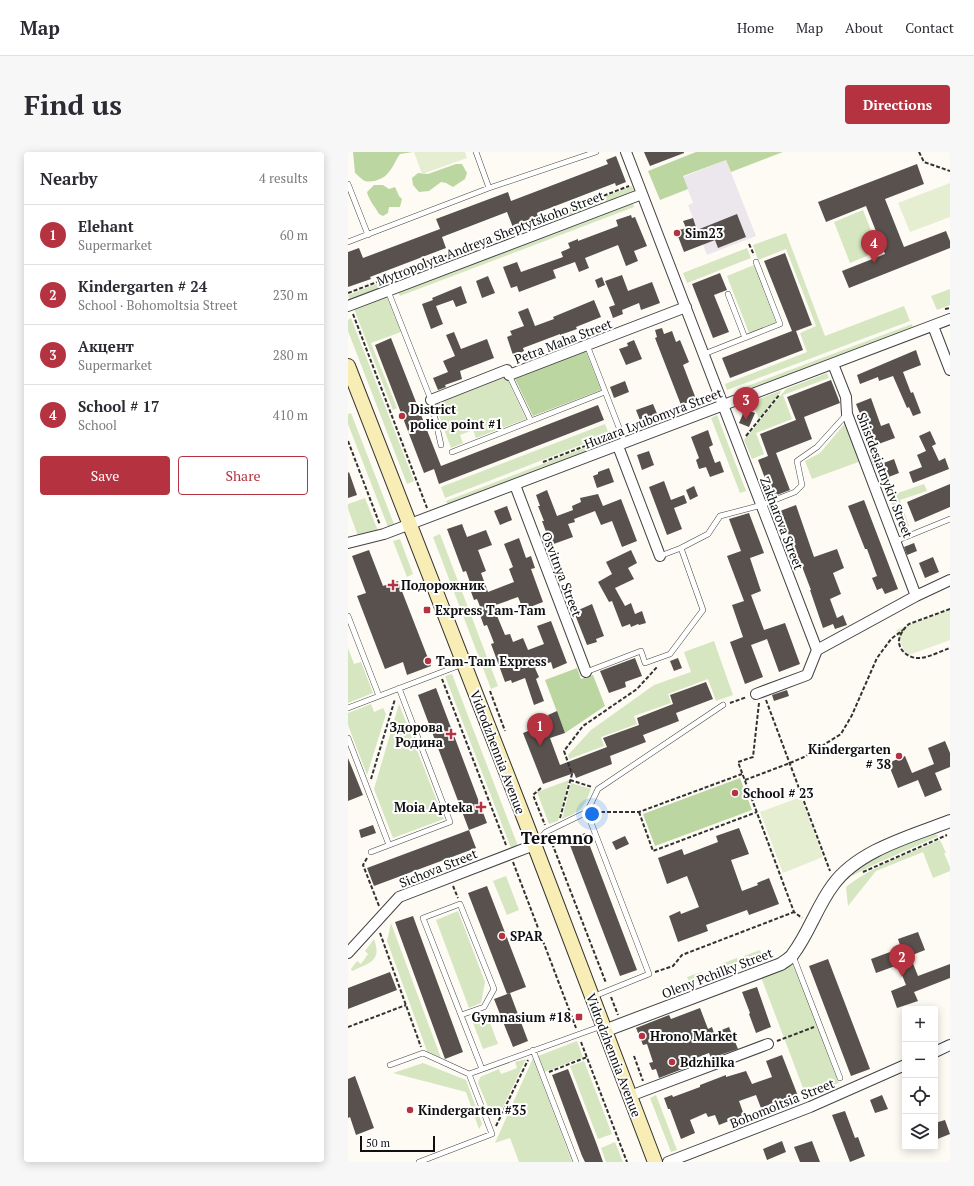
<!DOCTYPE html>
<meta charset="utf-8">
<style>
:root{--surface:#fff;--page:#f7f7f7;--text:#2b2b33;--muted:#7c7c81;--line:#e1e1e2;--accent:#b53341}
body{margin:0;font-family:"PT Serif",serif;background:var(--page);color:var(--text)}
.controls{position:absolute;right:12px;bottom:12px;display:grid;overflow:hidden;border-radius:4px;box-shadow:0 2px 10px #0003}
.controls button{width:36px;height:36px;display:grid;place-items:center;padding:0;border:0;border-bottom:1px solid var(--line);background:var(--surface);color:var(--text);font:20px sans-serif}
.scale{position:absolute;left:12px;bottom:10px;width:75px;box-sizing:border-box;padding-left:4px;border:2px solid #101010;border-top:0;font-size:11px;line-height:14px;white-space:nowrap;color:#101010;-webkit-text-stroke:3px #fff;paint-order:stroke}
.you{position:absolute;left:244px;top:662px;width:14px;height:14px;margin:-10px;border:3px solid #fff;border-radius:50%;background:#1a73e8;box-shadow:0 0 0 6px #1a73e833}
.badge{display:grid;place-items:center;width:26px;height:26px;border-radius:50%;background:var(--accent);color:#fff;font-size:13px;font-weight:700}
.pin{position:absolute;translate:-50% -33px;filter:drop-shadow(0 1px 2px #0008)}
.pin::after{content:'';position:absolute;top:21px;width:14px;height:12px;background:inherit;clip-path:polygon(0 0,100% 0,50% 100%)}
.list{margin:0;padding:0;list-style:none}
h2{display:flex;justify-content:space-between;align-items:center;height:52px;margin:0;padding:0 16px;font-size:17px}
h2 small{font-size:13px;font-weight:400;color:var(--muted)}
.list li{display:grid;grid-template-columns:26px 1fr auto;gap:12px;align-items:center;box-sizing:border-box;height:60px;padding:0 16px;border-top:1px solid var(--line)}
.list b{display:block;font-size:15px;white-space:nowrap}
.list p{margin:0;font-size:13px;white-space:nowrap;color:var(--muted)}
.list em{font-size:13px;font-style:normal;color:var(--muted)}
.actions{display:flex;gap:8px;padding:12px 16px}
.actions a{flex:1;padding:9px 0;border:1px solid var(--accent);border-radius:4px;text-align:center;font-size:14px;color:var(--accent)}
.actions .main{background:var(--accent);color:#fff}
.icon{flex:none;width:22px;height:22px;fill:none;stroke:currentColor;stroke-width:2;stroke-linecap:round;stroke-linejoin:round}
.map{position:relative;flex:none;width:602px;height:1010px;overflow:hidden;border-radius:4px}
header{display:flex;align-items:center;gap:24px;box-sizing:border-box;height:56px;padding:0 20px;background:var(--surface);border-bottom:1px solid var(--line)}
header strong{font-size:19px}
nav{display:flex;gap:22px;margin-inline-start:auto;font-size:14px}
.intro{display:flex;align-items:center;justify-content:space-between;box-sizing:border-box;height:96px;padding:0 24px}
h1{margin:0;font-size:28px}
.button{padding:10px 18px;border-radius:4px;background:var(--accent);color:#fff;font-size:14px;font-weight:700}
main{display:flex;gap:24px;padding:0 24px}
aside{flex:1;background:var(--surface);border-radius:4px;box-shadow:0 2px 10px #0003}
.map>svg:first-child{display:block}
.industrial{fill:#ece6ed}
.green{fill:#d6e6c0}
.forest{fill:#bbd6a0}
.pitch{fill:#e6eed1}
.building{fill:#58514d}
.lines{fill:none;stroke-linecap:round;stroke-linejoin:round}
.service-casing{stroke:#434343;stroke-width:6}
.minor-casing{stroke:#434343;stroke-width:12}
.tertiary-casing{stroke:#434343;stroke-width:14}
.secondary-casing{stroke:#323232;stroke-width:16}
.path{stroke:#323232;stroke-width:2;stroke-dasharray:4 2;stroke-linecap:butt}
.service{stroke:#fff;stroke-width:5}
.minor{stroke:#fff;stroke-width:10}
.tertiary{stroke:#fff;stroke-width:12}
.secondary{stroke:#f8edb5;stroke-width:14}
.poi-dot{fill:#b53341;stroke:#fff;stroke-width:1.5}
.labels{text-anchor:middle;dominant-baseline:central;stroke-width:4;stroke-linejoin:round;paint-order:stroke}
.poi-label{font-size:13px;font-weight:bold;fill:#101010;stroke:#fff;text-anchor:start}
.street-label{font-size:13px;fill:#101010;stroke:#fff}
.district-label{font-size:17px;font-weight:bold;fill:#101010;stroke:#fff}
</style>
<header>
<strong>Map</strong>
<nav><a>Home</a><a>Map</a><a>About</a><a>Contact</a></nav>
</header>
<div class="intro"><h1>Find us</h1><a class="button">Directions</a></div>
<main>
<aside>
<h2>Nearby<small>4 results</small></h2>
<ul class="list">
<li><span class="badge">1</span><div><b>Elehant</b><p>Supermarket</p></div><em>60 m</em></li>
<li><span class="badge">2</span><div><b>Kindergarten # 24</b><p>School · Bohomoltsia Street</p></div><em>230 m</em></li>
<li><span class="badge">3</span><div><b>Акцент</b><p>Supermarket</p></div><em>280 m</em></li>
<li><span class="badge">4</span><div><b>School # 17</b><p>School</p></div><em>410 m</em></li>
</ul>
<div class="actions"><a class="main">Save</a><a>Share</a></div>
</aside>
<div class="map">
<svg width="602" height="1010" viewBox="0 0 602 1010">
<rect width="100%" height="100%" fill="#fefbf4"/>
<!-- industrial -->
<path class="industrial" d="M 378,8 L 408,84 L 359,103 L 340,53 L 345,51 L 335,25 Z"/>
<!-- green -->
<path class="green" d="M 284,34 L 286,40 L 202,71 L 200,66 Z
M 285,51 L 286,55 L 52,144 L 50,140 Z
M 515,58 L 531,99 L 502,111 L 486,70 Z
M 438,81 L 477,184 L 556,154 L 562,169 L 379,238 L 377,232 L 459,200 L 452,181 L 468,174 L 438,97 L 410,108 L 405,93 Z
M 135,91 L 137,97 L 72,123 L 69,116 Z
M 399,96 L 403,106 L 339,131 L 335,121 Z
M 406,113 L 428,171 L 401,181 L 379,124 Z
M 49,124 L 52,130 L 2,149 L 0,143 Z
M 602,137 L 602,153 L 589,158 L 583,144 Z
M 39,145 L 53,180 L 23,191 L 49,256 L 45,258 L 6,157 Z
M 3,166 L 66,329 L 59,332 L 0,179 L 0,168 Z
M 564,172 L 565,176 L 390,242 L 389,238 Z
M 479,221 L 481,226 L 435,243 L 444,267 L 408,281 L 416,302 L 404,307 L 396,288 L 438,237 Z
M 157,222 L 178,267 L 128,286 L 125,278 L 112,283 L 115,291 L 103,296 L 86,250 Z
M 434,238 L 411,267 L 404,250 Z
M 3,261 L 46,372 L 40,375 L 0,272 L 0,262 Z
M 369,263 L 398,339 L 392,341 L 363,266 Z
M 498,270 L 513,309 L 464,327 L 457,309 L 472,301 Z
M 257,272 L 261,282 L 97,346 L 93,335 Z
M 262,286 L 264,290 L 100,353 L 98,349 Z
M 576,332 L 579,339 L 552,348 L 561,374 L 552,377 L 541,344 Z
M 17,346 L 30,379 L 10,384 L 0,357 L 0,352 Z
M 92,382 L 150,534 L 143,537 L 85,385 Z
M 52,387 L 65,422 L 59,425 L 45,389 Z
M 366,489 L 385,543 L 368,549 L 360,527 L 320,542 L 323,551 L 286,564 L 289,572 L 253,585 L 256,594 L 221,607 L 220,603 L 243,578 L 306,533 L 343,520 L 336,500 Z
M 0,496 L 6,512 L 13,510 L 25,541 L 0,551 Z
M 104,522 L 170,694 L 163,696 L 97,524 Z
M 23,552 L 26,560 L 35,556 L 38,562 L 19,623 L 0,573 L 0,561 Z
M 51,552 L 96,667 L 45,686 L 26,637 Z
M 221,628 L 210,669 L 201,672 L 189,640 Z
M 223,631 L 243,637 C 235,657 234,659 214,667 Z
M 584,681 L 591,684 L 525,713 L 504,724 L 503,721 L 535,701 Z
M 592,688 L 598,701 L 596,701 L 602,715 L 602,719 L 585,726 L 575,700 L 528,719 L 500,754 L 498,735 C 526,713 560,702 592,688 Z
M 158,724 L 171,758 L 159,763 L 145,729 Z
M 110,759 L 137,830 L 133,851 L 121,856 L 88,768 Z
M 43,771 L 93,906 L 79,899 L 39,789 Z
M 26,787 C 34,809 22,811 4,819 L 3,817 L 9,809 L 13,812 L 20,802 L 17,799 Z
M 412,798 L 415,805 L 399,811 L 396,804 Z
M 389,806 L 392,813 L 376,819 L 373,812 Z
M 446,813 L 491,931 L 458,944 L 413,825 Z
M 353,820 L 355,827 L 342,832 L 339,825 Z
M 140,865 L 150,892 L 135,897 L 125,871 Z
M 229,889 L 235,905 L 196,920 L 190,904 Z
M 185,906 L 224,1010 L 171,1010 L 162,986 L 147,991 Z
M 178,907 L 152,961 L 145,962 L 142,960 L 130,931 L 132,925 L 151,917 L 153,922 L 169,916 L 167,910 Z
M 236,909 L 264,982 L 250,987 L 222,914 Z
M 75,911 L 118,928 L 134,972 L 131,977 L 118,940 L 45,921 Z
M 308,943 L 329,998 L 323,1000 L 302,946 Z
M 267,990 L 275,1010 L 258,1010 L 253,996 Z"/>
<!-- forest -->
<path class="forest" d="M 5,0 L 65,0 L 52,2 C 47,9 45,16 40,21 C 36,27 24,31 17,29 C 14,28 10,23 7,21 Z
M 348,0 L 435,0 L 383,20 L 378,8 L 335,24 L 340,37 L 312,48 L 300,19 Z
M 108,12 L 114,12 L 119,21 L 117,27 L 105,35 L 98,31 L 93,30 L 81,39 L 71,40 L 65,33 L 64,26 L 70,21 L 80,22 Z
M 26,33 L 35,33 L 41,37 L 47,35 L 51,44 L 54,47 L 52,55 L 41,55 L 40,61 L 35,64 L 31,62 C 27,54 21,49 19,40 Z
M 237,197 L 253,238 L 185,264 L 166,225 Z
M 229,516 L 233,527 L 245,523 L 257,554 L 217,581 L 197,528 Z
M 392,626 L 404,658 L 307,694 L 295,662 Z"/>
<!-- pitch -->
<path class="pitch" d="M 66,0 L 117,0 L 119,6 L 74,22 Z
M 602,31 L 602,65 L 562,80 L 550,51 Z
M 602,457 L 602,488 L 558,504 L 548,478 Z
M 453,645 L 475,705 L 435,721 L 412,660 Z"/>
<!-- building -->
<path class="building" d="M 296,0 L 336,0 L 336,1 L 302,14 Z
M 268,4 L 278,30 L 268,34 L 267,31 L 189,61 L 191,68 L 166,78 L 159,60 L 94,85 L 98,96 L 22,125 L 23,127 L 0,135 L 0,100 L 11,96 L 15,106 L 92,77 L 88,67 L 160,40 L 163,49 L 260,12 L 258,8 Z
M 569,12 L 576,32 L 537,47 L 556,95 L 598,79 L 602,89 L 602,96 L 501,136 L 494,119 L 537,102 L 518,54 L 478,70 L 470,50 Z
M 389,62 L 398,85 L 370,96 L 367,88 L 336,100 L 328,79 L 338,76 L 335,69 L 345,66 L 349,78 Z
M 283,63 L 284,66 L 287,65 L 299,94 L 286,99 L 290,109 L 278,114 L 270,93 L 237,106 L 241,116 L 231,120 L 227,110 L 205,118 L 208,126 L 171,140 L 169,134 L 163,136 L 155,115 L 169,110 L 173,120 L 215,105 L 213,100 L 222,96 L 220,91 L 230,87 L 230,89 L 270,74 L 268,68 Z
M 437,101 L 464,173 L 448,179 L 455,198 L 382,226 L 374,206 L 444,179 L 416,109 Z
M 372,121 L 379,138 L 366,143 L 381,180 L 365,186 L 344,132 Z
M 274,123 L 280,139 L 304,130 L 312,151 L 293,158 L 291,151 L 274,158 L 275,162 L 265,166 L 261,155 L 267,153 L 257,129 Z
M 140,124 L 147,141 L 134,146 L 128,129 Z
M 254,125 L 257,133 L 250,136 L 247,128 Z
M 113,134 L 119,151 L 108,155 L 105,148 L 88,154 L 95,172 L 83,177 L 74,152 L 85,148 L 84,146 Z
M 246,148 L 253,165 L 228,175 L 229,177 L 212,183 L 212,182 L 175,196 L 176,199 L 172,201 L 173,203 L 166,206 L 159,185 L 164,183 L 162,179 L 176,174 L 170,160 L 180,156 L 187,174 L 206,167 L 205,165 Z
M 314,176 L 316,182 L 324,179 L 328,190 L 332,188 L 341,210 L 335,213 L 348,247 L 333,253 L 307,186 L 309,185 L 307,178 Z
M 106,180 L 113,197 L 139,187 L 146,206 L 112,219 L 114,227 L 97,233 L 98,235 L 90,238 L 85,226 L 100,220 L 95,209 L 107,204 L 98,183 Z
M 43,186 L 93,314 L 250,253 L 256,268 L 91,332 L 86,317 L 76,321 L 27,193 Z
M 286,188 L 294,207 L 278,213 L 271,197 L 280,194 L 279,191 Z
M 568,198 L 573,213 L 555,220 L 563,241 L 565,240 L 573,261 L 565,264 L 561,255 L 559,256 L 545,224 L 531,229 L 530,225 L 512,232 L 509,223 Z
M 483,228 L 492,251 L 456,265 L 464,287 L 428,301 L 442,338 L 424,345 L 410,308 L 420,304 L 412,282 L 448,268 L 439,245 Z
M 277,229 L 281,240 L 266,246 L 262,235 Z
M 523,246 L 533,274 L 541,271 L 547,286 L 525,294 L 508,252 Z
M 305,252 L 310,264 L 293,271 L 288,258 Z
M 397,257 L 407,261 L 401,275 L 391,271 Z
M 360,278 L 365,293 L 361,295 L 367,311 L 372,309 L 376,320 L 362,325 L 358,315 L 351,317 L 348,308 L 351,306 L 343,285 Z
M 582,279 L 588,292 L 584,294 L 591,309 L 597,306 L 601,317 L 565,331 L 561,320 L 574,315 L 569,303 L 578,299 L 571,284 Z
M 301,299 L 306,313 L 294,318 L 289,303 Z
M 531,300 L 535,310 L 526,314 L 522,303 Z
M 546,307 L 551,321 L 538,326 L 533,312 Z
M 261,316 L 266,330 L 249,336 L 245,324 L 250,322 L 250,320 Z
M 1,320 L 9,343 L 0,346 L 0,321 Z
M 316,329 L 323,348 L 336,343 L 339,351 L 326,356 L 334,377 L 319,383 L 301,335 Z
M 602,332 L 602,355 L 567,370 L 559,350 Z
M 346,334 L 350,344 L 342,348 L 338,338 Z
M 199,338 L 209,364 L 225,358 L 224,354 L 233,350 L 232,346 L 250,342 L 255,354 L 273,347 L 289,389 L 274,395 L 264,369 L 253,373 L 247,359 L 226,367 L 227,370 L 220,372 L 225,385 L 203,393 L 194,369 L 196,369 L 190,354 L 192,354 L 188,343 Z
M 516,348 L 550,437 L 537,442 L 534,436 L 529,438 L 524,426 L 529,424 L 519,397 L 517,397 L 500,354 Z
M 448,353 L 466,405 L 489,397 L 496,416 L 485,421 L 493,442 L 482,447 L 489,466 L 495,463 L 499,473 L 487,477 L 485,472 L 475,476 L 462,438 L 463,438 L 448,399 L 447,400 L 432,359 Z
M 159,354 L 164,368 L 152,373 L 146,359 Z
M 401,361 L 416,401 L 402,406 L 413,439 L 403,443 L 416,478 L 437,471 L 452,512 L 431,520 L 419,487 L 403,493 L 415,525 L 397,532 L 382,490 L 395,485 L 384,453 L 396,449 L 379,404 L 393,399 L 381,367 Z
M 114,372 L 119,385 L 138,378 L 144,393 L 130,398 L 138,419 L 133,421 L 140,440 L 166,430 L 161,417 L 165,415 L 156,392 L 171,386 L 178,406 L 183,404 L 187,416 L 183,417 L 195,450 L 182,455 L 184,460 L 177,462 L 170,445 L 145,454 L 157,483 L 162,482 L 165,490 L 175,486 L 180,498 L 196,492 L 189,474 L 203,469 L 219,511 L 205,517 L 203,510 L 187,516 L 191,525 L 188,527 L 196,549 L 186,553 L 177,526 L 164,531 L 163,528 L 157,530 L 143,492 L 146,491 L 139,473 L 136,474 L 132,463 L 135,462 L 129,447 L 126,448 L 122,437 L 124,436 L 118,419 L 115,420 L 99,377 Z
M 566,391 L 569,399 L 559,403 L 556,395 Z
M 21,398 L 35,434 L 50,429 L 83,514 L 59,523 L 55,510 L 37,517 L 9,444 L 18,441 L 4,404 Z
M 283,398 L 289,411 L 280,416 L 286,427 L 267,436 L 277,454 L 283,451 L 287,462 L 294,459 L 298,471 L 291,473 L 290,472 L 283,475 L 282,472 L 274,475 L 264,449 L 261,450 L 250,430 L 264,422 L 258,410 Z
M 585,405 L 591,420 L 577,426 L 571,411 Z
M 244,452 L 256,484 L 248,487 L 249,490 L 239,493 L 226,460 Z
M 287,506 L 294,524 L 277,530 L 278,535 L 261,541 L 252,519 Z
M 330,506 L 334,516 L 326,519 L 322,509 Z
M 358,530 L 365,547 L 328,561 L 331,569 L 295,583 L 298,590 L 262,604 L 264,612 L 228,626 L 226,621 L 195,632 L 175,581 L 203,570 L 200,563 L 209,559 L 217,581 L 202,586 L 212,613 L 259,595 L 255,586 L 291,573 L 289,566 L 325,552 L 322,543 Z
M 88,536 L 139,671 L 121,678 L 70,543 Z
M 439,538 L 441,544 L 426,549 L 424,543 Z
M 597,589 L 602,601 L 602,615 L 587,621 L 594,638 L 577,645 L 570,628 L 550,636 L 540,611 L 557,604 L 564,621 L 586,612 L 580,596 Z
M 0,606 L 15,643 L 0,649 Z
M 25,673 L 28,681 L 13,686 L 11,678 Z
M 391,676 L 401,702 L 383,708 L 394,739 L 410,733 L 409,731 L 421,726 L 431,752 L 401,763 L 399,758 L 358,773 L 360,779 L 330,790 L 321,764 L 332,759 L 333,762 L 351,755 L 339,724 L 319,732 L 310,706 L 334,697 L 336,703 L 370,690 L 368,684 Z
M 121,678 L 128,696 L 26,734 L 19,716 Z
M 237,681 L 289,818 L 272,824 L 220,688 Z
M 277,684 L 281,692 L 268,698 L 264,690 Z
M 139,734 L 178,835 L 159,842 L 120,741 Z
M 65,764 L 115,900 L 97,907 L 47,770 Z
M 570,780 L 577,798 L 562,804 L 570,824 L 602,812 L 602,826 L 566,840 L 570,849 L 549,856 L 543,839 L 558,833 L 550,813 L 528,821 L 523,807 L 553,796 L 550,787 Z
M 480,807 L 522,917 L 503,924 L 461,814 Z
M 42,820 L 49,838 L 0,857 L 0,836 Z
M 409,835 L 423,875 L 408,881 L 401,862 L 402,861 L 394,840 Z
M 162,841 L 180,889 L 165,895 L 146,847 Z
M 352,856 L 360,877 L 364,875 L 366,881 L 381,875 L 390,897 L 363,906 L 361,901 L 343,908 L 345,913 L 311,926 L 308,917 L 304,918 L 301,911 L 305,910 L 299,892 L 295,893 L 288,876 L 321,863 L 323,867 Z
M 434,903 L 450,944 L 434,950 L 433,948 L 413,956 L 408,943 L 391,949 L 396,963 L 371,973 L 367,963 L 360,965 L 358,961 L 342,968 L 347,981 L 333,987 L 322,957 L 320,957 L 316,946 L 324,943 L 325,945 L 352,935 L 352,933 L 378,923 L 378,925 L 398,919 L 404,932 L 424,925 L 418,909 Z
M 220,917 L 249,993 L 255,1010 L 237,1010 L 234,1004 L 204,923 Z
M 7,924 L 26,976 L 8,983 L 2,965 L 0,966 L 0,927 Z
M 534,943 L 540,957 L 527,961 L 522,948 Z
M 497,959 L 507,986 L 510,985 L 517,1004 L 502,1010 L 484,963 Z
M 597,968 L 602,982 L 587,988 L 587,971 Z
M 434,989 L 438,1000 L 419,1008 L 415,997 Z
M 464,989 L 472,1010 L 452,1010 L 446,995 Z"/>
<g class="lines">
<!-- service casing -->
<g class="service-casing">
<path id="service" d="M 128,0 L 141,36
M 0,32 L 20,83
M 0,90 L 141,36 L 248,0
M 40,139 L 83,248 L 93,293
M 380,142 L 397,186
M 239,193 L 277,291
M 356,202 L 432,172 L 408,110
M 161,223 L 183,269
M 104,300 L 257,240
M 548,389 L 602,367
M 312,404 L 333,396
M 0,464 L 31,544
M 238,520 L 293,499 L 297,511 L 322,502 L 355,458 L 333,396 L 360,382 L 372,364 L 414,353 L 447,340 L 454,333 L 449,309 L 469,295 L 499,262
M 0,556 L 115,512
M 0,586 L 41,693
M 239,660 L 301,822 L 244,845
M 188,691 L 198,680 L 239,660 L 250,637 L 375,553
M 23,700 L 102,670 L 51,536
M 445,804 L 492,926
M 113,863 L 136,855 L 146,837 L 112,752 L 75,766 L 134,917
M 185,898 L 228,1010
M 42,913 L 75,901 L 121,922 L 144,982 L 71,1010
M 121,922 L 254,874"/>
</g>
<!-- minor casing -->
<g class="minor-casing">
<path id="minor" d="M 278,0 L 469,498
M 0,154 L 294,42
M 585,174 L 602,218
M 485,212 L 498,245 L 499,262 L 568,444
M 83,248 L 159,218 L 161,223 L 338,155
M 270,294 L 312,404
M 167,333 L 238,520
M 0,391 L 36,382 L 602,167
M 408,542 L 459,523 L 469,498 L 568,444 L 602,428
M 0,801 L 51,745 L 186,693
M 587,900 L 602,893
M 282,944 L 420,892
M 320,1010 L 462,955 L 557,913"/>
</g>
<!-- tertiary casing -->
<g class="tertiary-casing">
<path id="tertiary" d="M 256,879 L 433,812 C 437,809 443,806 445,802 C 461,781 469,754 485,733 C 510,698 564,684 602,669"/>
</g>
<!-- secondary casing -->
<g class="secondary-casing">
<path id="secondary" d="M 0,214 L 178,671 L 307,1010"/>
</g>
<!-- path -->
<path class="path" d="M 571,0 L 576,10 L 602,19
M 198,69 L 197,66 L 281,34
M 401,92 L 406,103
M 0,141 L 161,80 L 162,82
M 597,157 L 602,156
M 5,162 L 79,356
M 398,284 L 432,242
M 0,289 L 32,373
M 195,310 L 266,283
M 602,457 L 561,472 C 556,476 552,482 551,488 C 550,499 562,507 572,506 C 582,505 593,499 602,496
M 94,527 L 158,693
M 142,539 L 157,579
M 418,548 L 482,719
M 382,551 L 399,545
M 411,551 L 405,605 L 390,610 L 446,760 L 454,766
M 23,627 L 47,547
M 222,628 L 244,635
M 397,628 L 442,611 L 456,605 L 493,582 L 504,563 L 529,506 L 543,487 L 555,478
M 193,636 L 185,643 L 197,673
M 247,660 L 291,660 L 394,622
M 291,660 L 305,699 L 409,660
M 212,666 L 224,622 L 216,599 L 235,574 L 289,537 L 310,514
M 202,686 L 258,831
M 19,706 L 15,713 L 31,754
M 165,710 L 228,876
M 515,720 L 599,683
M 105,734 L 110,746
M 32,781 L 73,895
M 307,820 L 325,814 L 334,803 L 446,760
M 263,845 L 270,863
M 0,875 L 58,853
M 429,889 L 466,875
M 233,890 L 279,1010
M 286,904 L 295,929
M 201,920 L 239,905
M 148,974 L 180,908"/>
<!-- service -->
<use href="#service" class="service"/>
<!-- minor -->
<use href="#minor" class="minor"/>
<!-- tertiary -->
<use href="#tertiary" class="tertiary"/>
<!-- secondary -->
<use href="#secondary" class="secondary"/>
</g>
<!-- markers -->
<g class="poi-dot">
<circle cx="329" cy="81" r="4"/>
<circle cx="54" cy="264" r="4"/>
<path d="M43 427h4v4h4v4h-4v4h-4v-4h-4v-4h4z"/>
<rect x="75" y="454" width="8" height="8" rx="2"/>
<circle cx="80" cy="509" r="4"/>
<path d="M101 576h4v4h4v4h-4v4h-4v-4h-4v-4h4z"/>
<circle cx="551" cy="604" r="4"/>
<circle cx="387" cy="641" r="4"/>
<path d="M131 649h4v4h4v4h-4v4h-4v-4h-4v-4h4z"/>
<circle cx="154" cy="784" r="4"/>
<rect x="227" y="861" width="8" height="8" rx="2"/>
<circle cx="294" cy="884" r="4"/>
<circle cx="324" cy="910" r="4"/>
<circle cx="62" cy="958" r="4"/>
</g>
<g class="labels">
<!-- poi labels -->
<g class="poi-label">
<text x="337" y="81">Sim23</text>
<text x="62" y="257">District<tspan x="62" dy="15">police point #1</tspan></text>
<text x="53" y="433">Подорожник</text>
<text x="87" y="458">Express Tam-Tam</text>
<text x="88" y="509">Tam-Tam Express</text>
<text x="95" y="575" text-anchor="end">Здорова<tspan x="95" dy="15">Родина</tspan></text>
<text x="543" y="597" text-anchor="end">Kindergarten<tspan x="543" dy="15"># 38</tspan></text>
<text x="395" y="641">School # 23</text>
<text x="125" y="655" text-anchor="end">Moia Apteka</text>
<text x="162" y="784">SPAR</text>
<text x="223" y="865" text-anchor="end">Gymnasium #18</text>
<text x="302" y="884">Hrono Market</text>
<text x="332" y="910">Bdzhilka</text>
<text x="70" y="958">Kindergarten #35</text>
</g>
<!-- street labels -->
<g class="street-label">
<text transform="translate(142 86) rotate(-21)">Mytropolyta Andreya Sheptytskoho Street</text>
<text transform="translate(215 189) rotate(-21)">Petra Maha Street</text>
<text transform="translate(305 266) rotate(-21)">Huzara Lyubomyra Street</text>
<text transform="translate(537 323) rotate(69)">Shistdesiatnykiv Street</text>
<text transform="translate(434 371) rotate(69)">Zakharova Street</text>
<text transform="translate(214 422) rotate(69)">Osvitnya Street</text>
<text transform="translate(150 600) rotate(69)">Vidrodzhennia Avenue</text>
<text transform="translate(90 716) rotate(-22)">Sichova Street</text>
<text transform="translate(369 821) rotate(-21)">Oleny Pchilky Street</text>
<text transform="translate(266 903) rotate(69)">Vidrodzhennia Avenue</text>
<text transform="translate(434 951) rotate(-22)">Bohomoltsia Street</text>
</g>
<!-- district labels -->
<g class="district-label">
<text x="209" y="685">Teremno</text>
</g>
</g>
</svg>
<div class="controls">
<button>+</button>
<button>−</button>
<button><svg class="icon" aria-label="locate" viewBox="0 0 24 24"><circle cx="12" cy="12" r="6"/><path d="M12 2v4M12 18v4M2 12h4M18 12h4"/></svg></button>
<button><svg class="icon" aria-label="layers" viewBox="0 0 24 24"><path d="M12 4l9 5-9 5-9-5zM3 14l9 5 9-5"/></svg></button>
</div>
<div class="scale">50 m</div>
<div class="you"></div>
<div class="pin badge" style="left:192px;top:594px">1</div>
<div class="pin badge" style="left:554px;top:825px">2</div>
<div class="pin badge" style="left:398px;top:268px">3</div>
<div class="pin badge" style="left:526px;top:111px">4</div>
</div>
</main>
